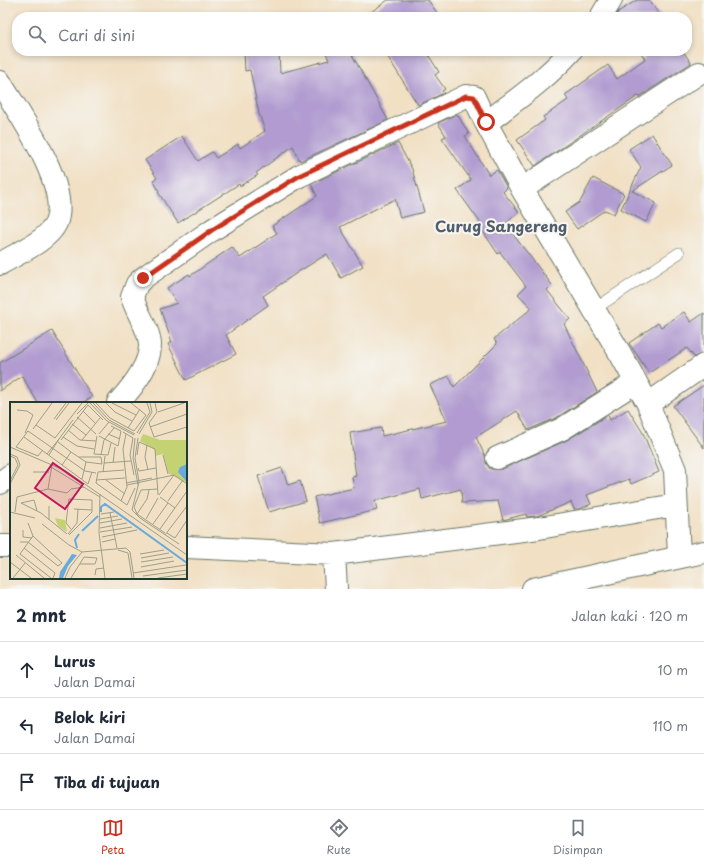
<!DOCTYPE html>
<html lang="id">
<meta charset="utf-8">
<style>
:root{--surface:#fff;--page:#f6f6f7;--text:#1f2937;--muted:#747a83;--line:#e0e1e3;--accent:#c8321e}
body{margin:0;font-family:"Playpen Sans",sans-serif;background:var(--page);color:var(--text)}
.stop{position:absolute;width:12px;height:12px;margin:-9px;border:3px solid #c8321e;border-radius:50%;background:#fff}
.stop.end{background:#c8321e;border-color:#fff;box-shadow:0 1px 4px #0008}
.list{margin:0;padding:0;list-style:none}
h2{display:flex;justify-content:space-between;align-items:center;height:52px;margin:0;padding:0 16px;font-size:17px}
h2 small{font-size:13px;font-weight:400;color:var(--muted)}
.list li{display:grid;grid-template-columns:26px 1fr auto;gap:12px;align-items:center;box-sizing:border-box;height:56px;padding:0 16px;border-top:1px solid var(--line)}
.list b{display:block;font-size:15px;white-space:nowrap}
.list p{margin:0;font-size:13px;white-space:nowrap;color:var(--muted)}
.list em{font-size:13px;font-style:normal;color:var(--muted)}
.icon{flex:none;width:22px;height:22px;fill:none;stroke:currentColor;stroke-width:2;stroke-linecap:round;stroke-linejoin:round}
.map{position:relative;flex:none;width:704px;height:589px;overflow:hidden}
.search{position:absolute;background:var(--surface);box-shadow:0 2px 6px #0003;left:12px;right:12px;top:12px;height:44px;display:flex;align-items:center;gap:10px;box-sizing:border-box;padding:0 14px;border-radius:16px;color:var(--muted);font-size:15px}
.sheet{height:220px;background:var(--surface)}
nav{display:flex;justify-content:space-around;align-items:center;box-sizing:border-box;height:56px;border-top:1px solid var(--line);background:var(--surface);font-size:11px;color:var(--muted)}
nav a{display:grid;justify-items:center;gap:2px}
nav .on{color:var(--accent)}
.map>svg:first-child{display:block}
.building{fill:#b19bd0}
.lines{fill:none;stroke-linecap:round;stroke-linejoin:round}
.lane-casing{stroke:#687666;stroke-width:12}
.street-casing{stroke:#687666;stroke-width:24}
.secondary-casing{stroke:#687666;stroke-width:24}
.lane{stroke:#fff;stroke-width:11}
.street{stroke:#fff;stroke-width:22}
.secondary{stroke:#fff;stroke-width:22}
.route{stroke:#c8321e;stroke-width:5}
.labels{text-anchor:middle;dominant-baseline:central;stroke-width:4;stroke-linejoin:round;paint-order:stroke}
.quarter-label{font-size:15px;font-weight:bold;fill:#525e6b;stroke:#f6f6f2}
.inset-river{fill:none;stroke:#69aadc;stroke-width:2}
.inset-road{fill:none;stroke:#9d9f8a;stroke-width:1}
.view{fill:#c2185b;fill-opacity:0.15;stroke:#c2185b;stroke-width:2}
.inset-edge{fill:none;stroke:#1f3d34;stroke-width:2}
</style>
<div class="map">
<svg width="704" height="589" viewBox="0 0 704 589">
<rect width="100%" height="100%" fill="#f6f6f2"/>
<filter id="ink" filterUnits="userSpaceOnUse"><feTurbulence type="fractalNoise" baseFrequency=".025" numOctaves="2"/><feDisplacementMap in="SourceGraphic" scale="8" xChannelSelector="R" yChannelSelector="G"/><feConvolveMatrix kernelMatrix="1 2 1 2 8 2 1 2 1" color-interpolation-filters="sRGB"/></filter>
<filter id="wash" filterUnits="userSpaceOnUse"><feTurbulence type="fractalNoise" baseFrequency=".012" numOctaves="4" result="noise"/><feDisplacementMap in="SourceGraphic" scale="16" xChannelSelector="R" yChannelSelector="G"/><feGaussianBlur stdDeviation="0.9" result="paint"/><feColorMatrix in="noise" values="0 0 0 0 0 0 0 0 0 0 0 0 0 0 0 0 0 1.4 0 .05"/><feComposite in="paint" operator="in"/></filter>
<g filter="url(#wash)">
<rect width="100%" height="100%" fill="#f1e0c4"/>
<g id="blocks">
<!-- building -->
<path class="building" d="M 388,0 L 428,0 L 440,17 L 364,17 Z
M 637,0 L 649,0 L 661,17 L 616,17 L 618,12 Z
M 244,51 L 279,51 L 280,73 L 329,60 L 325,51 L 350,51 L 388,120 L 300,161 L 293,146 L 256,173 L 258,175 L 240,186 L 239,184 L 178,223 L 158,192 L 159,191 L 153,180 L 157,178 L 145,160 L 182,136 L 198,161 L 212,152 L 216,158 L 238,144 L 240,148 L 265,131 L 259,114 L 250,70 L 245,71 Z
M 384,51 L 426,51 L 439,72 L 435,75 L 445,89 L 442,91 L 444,93 L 418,105 Z
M 640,51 L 683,51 L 691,63 L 639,97 L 638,96 L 535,166 L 517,140 L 545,120 L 543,117 L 568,100 L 565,95 L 608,65 L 617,79 L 645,59 Z
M 457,114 L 469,134 L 465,136 L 489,175 L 497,170 L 507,188 L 503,192 L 519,212 L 505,224 L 552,285 L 547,290 L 570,319 L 564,324 L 597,392 L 556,418 L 528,430 L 517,411 L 476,437 L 485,456 L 486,463 L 490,469 L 502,469 L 567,440 L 608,415 L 610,420 L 628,409 L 643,433 L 659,472 L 631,484 L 629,479 L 587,495 L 591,504 L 579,509 L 574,509 L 571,502 L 537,516 L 527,517 L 526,514 L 503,520 L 498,501 L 462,503 L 461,489 L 422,499 L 420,489 L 375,501 L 377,510 L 320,523 L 314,497 L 354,488 L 352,477 L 356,476 L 350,433 L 381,428 L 382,436 L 447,421 L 430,385 L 449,376 L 454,387 L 497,344 L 494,339 L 532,308 L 518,294 L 526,286 L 500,252 L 498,254 L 480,227 L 482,225 L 457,190 L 471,180 L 442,138 L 446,136 L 438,123 Z
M 652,134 L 672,165 L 632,191 L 656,203 L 646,222 L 621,209 L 641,167 L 629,149 Z
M 398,143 L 412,169 L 424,212 L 400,218 L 395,199 L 340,227 L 363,266 L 341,278 L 327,254 L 298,272 L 263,296 L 268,305 L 226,335 L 236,354 L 186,380 L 168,344 L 172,342 L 160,309 L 177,303 L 167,288 L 189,274 L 190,276 L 232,247 L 240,258 L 277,233 L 272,226 L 317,196 L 311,184 Z
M 593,178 L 624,194 L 614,214 L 605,210 L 577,229 L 565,212 L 580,202 Z
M 684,312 L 691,322 L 704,313 L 704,353 L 694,357 L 687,348 L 649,373 L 629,343 L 658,323 L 661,327 Z
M 52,331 L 92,397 L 82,403 L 38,403 L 22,376 L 0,391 L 0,363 Z
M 704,385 L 704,448 L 673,406 Z
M 282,468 L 288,485 L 300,481 L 306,501 L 269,512 L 258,476 Z"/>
</g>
</g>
<g filter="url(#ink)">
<use href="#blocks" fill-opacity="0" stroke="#687666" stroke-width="1"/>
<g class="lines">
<!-- lane casing -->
<g class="lane-casing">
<path id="lane" d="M 593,310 L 679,253"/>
</g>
<!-- street casing -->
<g class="street-casing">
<path id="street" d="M 601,17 L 611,0
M 571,51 C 546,79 516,100 486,123 L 522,189 L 621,355 L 648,404 L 675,470 L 679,556
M 0,82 C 19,114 71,186 56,223 C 48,241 16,254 0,264
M 522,189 L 699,73
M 118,403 C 132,388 155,360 149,338 C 146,324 136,311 132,297 L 137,284 L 143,278 L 212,230 L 299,176 L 466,96 L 474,97 L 486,123
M 648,404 L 704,365
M 497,458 L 562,429 L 636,382
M 0,483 L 11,475
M 0,546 L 11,546
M 186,547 L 334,554 L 539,528 L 676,505
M 334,554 L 336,589"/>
</g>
<!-- secondary casing -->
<g class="secondary-casing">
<path id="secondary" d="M 533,589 L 704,552"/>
</g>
<!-- lane -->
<use href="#lane" class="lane"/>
<!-- street -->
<use href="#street" class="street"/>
<!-- secondary -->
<use href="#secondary" class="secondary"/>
</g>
</g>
<g class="lines" filter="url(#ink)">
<!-- route -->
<path class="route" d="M 143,278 L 212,230 L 299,176 L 466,96 L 474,97 L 486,122"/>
</g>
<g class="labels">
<!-- quarter labels -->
<g class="quarter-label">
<text x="501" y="225">Curug Sangereng</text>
</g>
</g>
<!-- overview -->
<g transform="translate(10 402)">
<rect width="177" height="177" fill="#f1e0c4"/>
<path d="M 133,32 L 150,38 L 177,38 L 177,81 L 158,71 L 153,52 L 145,54 L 145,48 L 130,39 ZM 45,116 L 55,118 L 57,130 L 48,124 Z" fill="#c4d274"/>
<path d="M 177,62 L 177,80 L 168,70 L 170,65 ZM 62,152 L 67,153 L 58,164 L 53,176 L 49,176 L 50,170 Z" fill="#69aadc"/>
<path class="inset-river" d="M 91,110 L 91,105 L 95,102 L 177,161M 72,129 L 88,114M 67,146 L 65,138 L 69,132"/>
<path class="inset-road" d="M 80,1 L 97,19 L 124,33M 83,1 L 99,18 L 125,32M 86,1 L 100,16 L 124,29 L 136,13 L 121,1M 96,1 L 105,10 L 122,19M 102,1 L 126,13M 145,1 L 147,10 L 139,21 L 144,35 L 177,25M 7,8 L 17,9 L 23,13 L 15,31M 73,9 L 86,22M 148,10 L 174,1M 67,12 L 78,1M 67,15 L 86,32M 44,17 L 56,1M 46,18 L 59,1M 62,22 L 76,33M 26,23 L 45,36 L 72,1M 140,25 L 177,12M 118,26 L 130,7M 23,27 L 42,1M 58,28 L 70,38 L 86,39M 113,30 L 123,36 L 120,53 L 124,73M 127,31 L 140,10 L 137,1M 89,32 L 99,20M 98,32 L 110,37M 129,32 L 142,10 L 140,1M 87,34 L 84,52 L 98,53 L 101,41M 89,34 L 108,44 L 111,29 L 101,24M 14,35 L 78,82 L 82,70M 53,35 L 67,44 L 84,47M 125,36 L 123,56 L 128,83M 128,36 L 125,56 L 129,80 L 122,108 L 130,116 L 169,142M 49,37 L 63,18M 51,38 L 78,3 L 93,18M 72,38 L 90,16M 48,40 L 61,50 L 76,60 L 92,62 L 91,55 L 69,55M 137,43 L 135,55 L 138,68M 0,45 L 56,69 L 177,153M 32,49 L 28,54 L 6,45 L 18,29 L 75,69 L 86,71M 0,52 L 7,55 L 10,63 L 0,82M 37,52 L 49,37 L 39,53M 91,53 L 94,38 L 104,26M 127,53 L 129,40 L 145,47 L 148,93M 153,53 L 158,72M 0,54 L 5,56 L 8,63 L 0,79M 94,61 L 121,59M 103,61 L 105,45M 52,63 L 61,50M 41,65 L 90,95M 128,66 L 129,69 L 146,66M 114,68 L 88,70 L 86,81 L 117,103 L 125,86M 23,70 L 39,70M 93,70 L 95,54M 72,77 L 76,60M 86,78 L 115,76M 96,78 L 115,92M 116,81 L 142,76M 117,83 L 164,73M 38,87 L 57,91 L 61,87 L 74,85M 148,87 L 131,88 L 124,105 L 127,112 L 155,131M 90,92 L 89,131 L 95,176M 149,93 L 164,73 L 177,82M 150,95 L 165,106M 111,99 L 117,85 L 113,47 L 116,32M 158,99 L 173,78M 39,104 L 39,118M 64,107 L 82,108M 27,109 L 24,98 L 11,101 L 31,111 L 57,132M 0,110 L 25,116M 5,110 L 7,95 L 38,87 L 42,63M 100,111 L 107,146M 91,112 L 104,110M 127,112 L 137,97 L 139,88M 90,117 L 108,114M 136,117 L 148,96M 90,121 L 112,117M 32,122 L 59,143 L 72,150 L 116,146 L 120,150 L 124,176M 143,122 L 158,101M 90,126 L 117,121M 150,127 L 177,89M 13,128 L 13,135 L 22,136M 90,130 L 122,125M 157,131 L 165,136 L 177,118M 58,132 L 67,121 L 68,107M 59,133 L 82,110 L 82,98 L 59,97 L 56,121 L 61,127M 155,133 L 177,104M 23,134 L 10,152 L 41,176M 92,135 L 127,128M 10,140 L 18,140 L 48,164 L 52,161 L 23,134 L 18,121M 92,140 L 105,137M 14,146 L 45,171 L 43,176M 108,148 L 118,151 L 122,176M 130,152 L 154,148M 6,153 L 34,176M 131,156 L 159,151M 0,160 L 21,176M 131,160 L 163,155M 131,165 L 164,159M 123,171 L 176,163M 85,173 L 86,167 L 94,166M 133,174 L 177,168M 3,176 L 15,161M 55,176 L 60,165 L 72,150M 61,176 L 74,155 L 87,156 L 85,162 L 70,162M 148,176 L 177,172"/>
<path class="view" d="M 43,61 L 73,82 L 55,107 L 25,86 Z"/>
<rect width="177" height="177" class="inset-edge"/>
</g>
</svg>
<div class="stop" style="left:486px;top:122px"></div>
<div class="stop end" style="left:143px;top:278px"></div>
<div class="search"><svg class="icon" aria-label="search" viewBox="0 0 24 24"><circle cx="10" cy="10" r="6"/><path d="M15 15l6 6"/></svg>Cari di sini</div>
</div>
<section class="sheet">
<h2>2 mnt<small>Jalan kaki · 120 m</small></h2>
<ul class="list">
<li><svg class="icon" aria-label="ahead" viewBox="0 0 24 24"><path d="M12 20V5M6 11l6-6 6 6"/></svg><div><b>Lurus</b><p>Jalan Damai</p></div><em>10 m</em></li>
<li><svg class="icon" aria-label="left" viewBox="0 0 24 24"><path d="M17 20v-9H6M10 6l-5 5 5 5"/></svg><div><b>Belok kiri</b><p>Jalan Damai</p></div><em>110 m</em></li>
<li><svg class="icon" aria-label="arrive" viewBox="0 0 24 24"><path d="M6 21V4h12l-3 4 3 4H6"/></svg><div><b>Tiba di tujuan</b></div></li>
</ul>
</section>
<nav>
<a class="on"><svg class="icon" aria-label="map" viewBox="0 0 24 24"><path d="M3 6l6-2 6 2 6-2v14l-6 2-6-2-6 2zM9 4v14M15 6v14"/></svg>Peta</a>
<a><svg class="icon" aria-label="directions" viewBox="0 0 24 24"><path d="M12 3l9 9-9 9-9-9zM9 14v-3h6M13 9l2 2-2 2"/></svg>Rute</a>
<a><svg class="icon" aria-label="saved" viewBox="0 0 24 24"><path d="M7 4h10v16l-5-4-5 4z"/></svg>Disimpan</a>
</nav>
